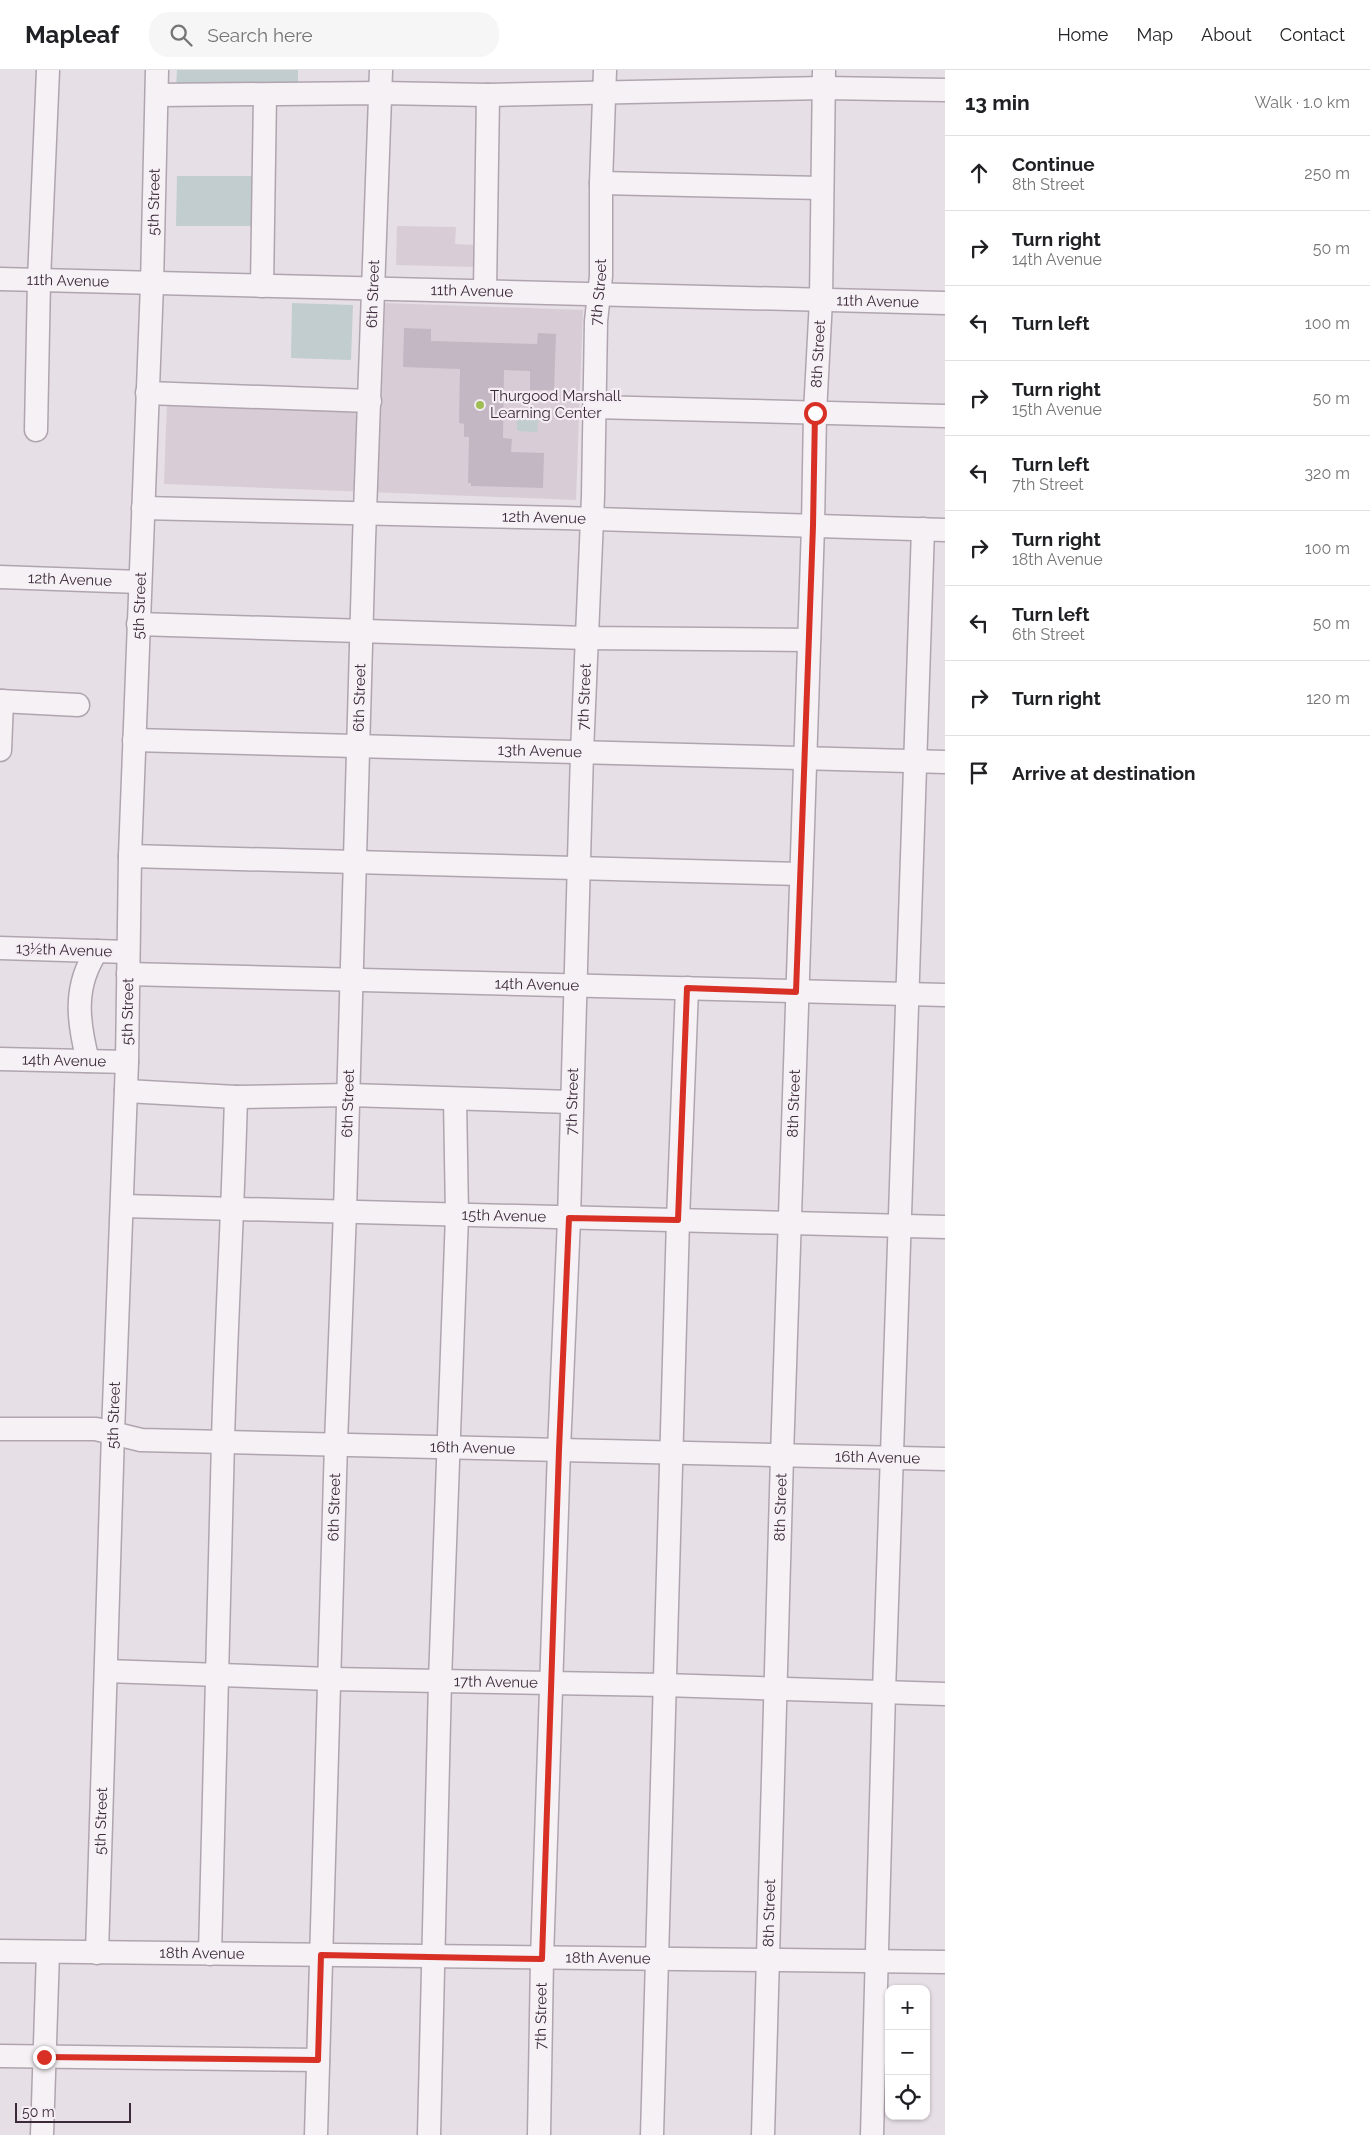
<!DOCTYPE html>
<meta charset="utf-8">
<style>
:root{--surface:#fff;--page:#f6f6f6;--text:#202124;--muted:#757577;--line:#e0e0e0}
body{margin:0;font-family:Raleway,sans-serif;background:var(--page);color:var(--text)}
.controls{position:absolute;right:15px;bottom:15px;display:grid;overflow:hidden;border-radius:10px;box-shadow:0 1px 4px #0004}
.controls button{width:45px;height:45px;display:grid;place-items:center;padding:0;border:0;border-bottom:1px solid var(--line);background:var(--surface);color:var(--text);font:25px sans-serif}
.scale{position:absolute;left:15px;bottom:12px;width:116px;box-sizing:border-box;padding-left:5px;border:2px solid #3c2a3a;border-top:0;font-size:14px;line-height:18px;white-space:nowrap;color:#3c2a3a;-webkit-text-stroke:4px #f4eef4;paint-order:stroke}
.stop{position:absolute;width:15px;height:15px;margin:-11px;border:4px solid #d93025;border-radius:50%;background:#fff}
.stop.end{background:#d93025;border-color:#fff;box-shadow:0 1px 5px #0008}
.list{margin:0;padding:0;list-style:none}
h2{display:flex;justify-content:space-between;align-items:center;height:65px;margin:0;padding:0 20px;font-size:21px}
h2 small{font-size:16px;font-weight:400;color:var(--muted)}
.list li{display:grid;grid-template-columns:32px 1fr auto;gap:15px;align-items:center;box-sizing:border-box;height:75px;padding:0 20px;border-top:1px solid var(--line)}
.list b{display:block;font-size:19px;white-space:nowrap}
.list p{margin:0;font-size:16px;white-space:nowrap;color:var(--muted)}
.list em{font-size:16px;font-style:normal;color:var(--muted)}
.icon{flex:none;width:28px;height:28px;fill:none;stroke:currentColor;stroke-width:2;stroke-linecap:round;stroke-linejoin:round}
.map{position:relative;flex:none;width:945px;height:2065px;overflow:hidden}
header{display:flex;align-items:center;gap:30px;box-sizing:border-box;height:70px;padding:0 25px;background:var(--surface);border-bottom:1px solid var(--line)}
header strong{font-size:24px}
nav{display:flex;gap:28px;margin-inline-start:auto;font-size:18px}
.search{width:350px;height:45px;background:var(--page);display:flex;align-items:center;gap:12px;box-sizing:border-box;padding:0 18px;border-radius:20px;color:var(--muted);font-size:19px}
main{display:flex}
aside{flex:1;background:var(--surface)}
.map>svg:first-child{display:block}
.built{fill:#d8cdd6}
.green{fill:#c1cdcf}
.building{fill:#c2b7c2}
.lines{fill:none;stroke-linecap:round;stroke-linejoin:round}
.minor-casing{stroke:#b0a5af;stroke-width:25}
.minor{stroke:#f5f1f5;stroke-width:22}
.route{stroke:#d93025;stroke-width:6}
.poi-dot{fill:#9ebd52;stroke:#f4eef4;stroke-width:2}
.labels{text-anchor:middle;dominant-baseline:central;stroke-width:4.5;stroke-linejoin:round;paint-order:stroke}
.street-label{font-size:15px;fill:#3c2a3a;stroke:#f4eef4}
.poi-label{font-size:15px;fill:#3c2a3a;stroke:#f4eef4;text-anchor:start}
</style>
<header>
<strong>Mapleaf</strong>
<div class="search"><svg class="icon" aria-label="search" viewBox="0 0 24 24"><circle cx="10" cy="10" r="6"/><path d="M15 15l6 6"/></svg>Search here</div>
<nav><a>Home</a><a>Map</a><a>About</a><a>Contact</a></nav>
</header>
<main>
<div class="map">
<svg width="945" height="2065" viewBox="0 0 945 2065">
<rect width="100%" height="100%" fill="#e6dfe6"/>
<!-- built -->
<path class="built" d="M 397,156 L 456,157 L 455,174 L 477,175 L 476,197 L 396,195 Z
M 385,233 L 583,240 L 576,430 L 164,414 L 167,331 L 381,340 Z"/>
<!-- green -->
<path class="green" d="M 177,0 L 298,0 L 298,17 L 176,19 Z
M 177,106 L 259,106 L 259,156 L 176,156 Z
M 292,233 L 353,235 L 351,290 L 291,288 Z
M 517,341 L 537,342 L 539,345 L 537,362 L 517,361 Z"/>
<!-- building -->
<path class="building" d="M 404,258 L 431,259 L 431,271 L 537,274 L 538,263 L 556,264 L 554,320 L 530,320 L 530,301 L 504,300 L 503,368 L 512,369 L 511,382 L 544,383 L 543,418 L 471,416 L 471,413 L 468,413 L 469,367 L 464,367 L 464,354 L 459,353 L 460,299 L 403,297 Z"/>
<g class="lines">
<!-- minor casing -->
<g class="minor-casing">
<g id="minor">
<path d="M 157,25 L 381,23 L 488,25 L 824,18 L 945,20"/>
<path d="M 601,113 L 821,118"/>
<path id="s1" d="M 0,209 L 945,233"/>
<path d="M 262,216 L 265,25"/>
<path d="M 485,220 L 488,25"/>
<path d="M 147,323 L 370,331"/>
<path d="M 594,337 L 945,346"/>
<path d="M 36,360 L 39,210 L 48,0"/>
<path id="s2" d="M 143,438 L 564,448 L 945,460"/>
<path id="s3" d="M 0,507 L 140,512"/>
<path d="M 138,554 L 586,568 L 809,570"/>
<path d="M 0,631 L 78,635"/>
<path id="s4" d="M 134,670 L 945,692"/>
<path d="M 0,680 L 2,631"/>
<path d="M 130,786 L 801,804"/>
<path d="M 0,878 L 128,882"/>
<path id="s5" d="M 128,904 L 945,925"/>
<path id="s6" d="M 0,989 L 127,992"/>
<path d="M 88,991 C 78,952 73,916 97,881"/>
<path d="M 126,1021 L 236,1027 L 349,1025 L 571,1032"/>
<path id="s7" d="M 123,1136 L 945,1157"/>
<path id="s8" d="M 0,1359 L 96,1359 L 141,1370 L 945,1389"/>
<path id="s9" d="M 106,1601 L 330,1609 L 664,1615 L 945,1624"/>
<path id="s10" d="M 0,1881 L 945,1892"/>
<path id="s11" d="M 97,1883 L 113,1363 L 127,992 L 130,786 L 152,214 L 157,0"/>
<path d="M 210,1884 C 215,1713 219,1542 223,1371 C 226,1256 233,1142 236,1027"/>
<path d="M 0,1986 L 318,1990"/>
<path d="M 42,2065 L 48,1882"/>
<path id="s12" d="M 316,2065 L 336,1373 L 345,1141 L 364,470 L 381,0"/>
<path d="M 429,2065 L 440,1611 L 457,1145 L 455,1029"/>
<path id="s13" d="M 539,2065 L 542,1889 L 559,1380 L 569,1149 L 582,682 L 593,426 L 596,251 L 601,206 L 601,113 L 605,0"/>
<path d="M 652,2065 L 678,1150 L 687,918"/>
<path id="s14" d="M 763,2065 L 782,1386 L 813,456 L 815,343 L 821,230 L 824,0"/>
<path d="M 872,2065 L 884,1622 L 923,459"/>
</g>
</g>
<!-- minor -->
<use href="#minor" class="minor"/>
</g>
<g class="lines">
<!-- route -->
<path class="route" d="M 44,1987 L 318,1990 L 321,1885 L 542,1889 L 559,1380 L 569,1148 L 678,1150 L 687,918 L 796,922 L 813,456 L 815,343"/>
</g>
<!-- markers -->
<circle class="poi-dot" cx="480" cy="335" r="5"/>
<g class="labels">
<!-- street labels -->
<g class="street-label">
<text stroke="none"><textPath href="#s11" startOffset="1752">5th Street</textPath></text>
<text stroke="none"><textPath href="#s1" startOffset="68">11th Avenue</textPath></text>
<text stroke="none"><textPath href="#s1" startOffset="472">11th Avenue</textPath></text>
<text stroke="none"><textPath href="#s12" startOffset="1842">6th Street</textPath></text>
<text stroke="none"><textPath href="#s13" startOffset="1844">7th Street</textPath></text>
<text stroke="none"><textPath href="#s1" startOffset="878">11th Avenue</textPath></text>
<text stroke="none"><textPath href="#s14" startOffset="1782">8th Street</textPath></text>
<text stroke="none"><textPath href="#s2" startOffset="401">12th Avenue</textPath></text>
<text stroke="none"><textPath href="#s3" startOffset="70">12th Avenue</textPath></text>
<text stroke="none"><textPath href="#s11" startOffset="1348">5th Street</textPath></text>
<text stroke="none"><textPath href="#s12" startOffset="1438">6th Street</textPath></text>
<text stroke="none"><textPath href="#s13" startOffset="1439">7th Street</textPath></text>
<text stroke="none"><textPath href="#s4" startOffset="406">13th Avenue</textPath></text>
<text transform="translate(64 880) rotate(2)">13½th Avenue</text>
<text stroke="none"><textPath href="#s5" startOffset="409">14th Avenue</textPath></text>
<text stroke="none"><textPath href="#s11" startOffset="942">5th Street</textPath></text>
<text stroke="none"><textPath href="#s6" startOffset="64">14th Avenue</textPath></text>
<text stroke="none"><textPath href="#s12" startOffset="1032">6th Street</textPath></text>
<text stroke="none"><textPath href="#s13" startOffset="1034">7th Street</textPath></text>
<text stroke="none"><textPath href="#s14" startOffset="1032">8th Street</textPath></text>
<text stroke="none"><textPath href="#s7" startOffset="381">15th Avenue</textPath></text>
<text stroke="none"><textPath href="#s11" startOffset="538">5th Street</textPath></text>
<text stroke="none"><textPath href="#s8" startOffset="474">16th Avenue</textPath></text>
<text stroke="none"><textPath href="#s8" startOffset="879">16th Avenue</textPath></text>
<text stroke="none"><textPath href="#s12" startOffset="628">6th Street</textPath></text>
<text stroke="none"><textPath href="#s14" startOffset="628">8th Street</textPath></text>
<text stroke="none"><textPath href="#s9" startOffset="390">17th Avenue</textPath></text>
<text stroke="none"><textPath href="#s11" startOffset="132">5th Street</textPath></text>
<text stroke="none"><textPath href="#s14" startOffset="222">8th Street</textPath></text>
<text stroke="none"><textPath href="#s10" startOffset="202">18th Avenue</textPath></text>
<text stroke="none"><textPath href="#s10" startOffset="608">18th Avenue</textPath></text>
<text stroke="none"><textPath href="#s13" startOffset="119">7th Street</textPath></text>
</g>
<!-- poi labels -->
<g class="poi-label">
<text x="490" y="326">Thurgood Marshall<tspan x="490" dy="17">Learning Center</tspan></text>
</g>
</g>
</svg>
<div class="controls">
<button>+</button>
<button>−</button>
<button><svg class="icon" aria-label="locate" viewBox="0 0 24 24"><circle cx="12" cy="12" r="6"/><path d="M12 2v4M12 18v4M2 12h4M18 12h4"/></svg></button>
</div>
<div class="scale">50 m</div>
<div class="stop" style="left:815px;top:343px"></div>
<div class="stop end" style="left:44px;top:1987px"></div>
</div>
<aside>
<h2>13 min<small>Walk · 1.0 km</small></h2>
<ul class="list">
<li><svg class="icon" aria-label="ahead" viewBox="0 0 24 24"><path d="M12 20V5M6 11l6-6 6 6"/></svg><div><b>Continue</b><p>8th Street</p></div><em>250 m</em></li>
<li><svg class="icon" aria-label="right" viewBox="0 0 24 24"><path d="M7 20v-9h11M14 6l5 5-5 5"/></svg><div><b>Turn right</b><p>14th Avenue</p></div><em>50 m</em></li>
<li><svg class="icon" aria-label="left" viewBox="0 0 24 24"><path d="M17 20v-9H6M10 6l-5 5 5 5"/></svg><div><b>Turn left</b></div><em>100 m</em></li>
<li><svg class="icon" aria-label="right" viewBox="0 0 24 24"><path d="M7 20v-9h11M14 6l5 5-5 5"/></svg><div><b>Turn right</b><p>15th Avenue</p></div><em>50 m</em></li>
<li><svg class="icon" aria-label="left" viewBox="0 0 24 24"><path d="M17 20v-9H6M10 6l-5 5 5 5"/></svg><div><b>Turn left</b><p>7th Street</p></div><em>320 m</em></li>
<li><svg class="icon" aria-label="right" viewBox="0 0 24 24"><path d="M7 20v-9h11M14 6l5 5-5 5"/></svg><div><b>Turn right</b><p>18th Avenue</p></div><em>100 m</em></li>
<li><svg class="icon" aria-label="left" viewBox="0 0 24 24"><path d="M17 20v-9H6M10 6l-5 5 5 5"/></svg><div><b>Turn left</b><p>6th Street</p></div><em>50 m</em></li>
<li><svg class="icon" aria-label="right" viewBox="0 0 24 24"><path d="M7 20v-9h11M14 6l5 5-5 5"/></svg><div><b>Turn right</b></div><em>120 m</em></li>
<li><svg class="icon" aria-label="arrive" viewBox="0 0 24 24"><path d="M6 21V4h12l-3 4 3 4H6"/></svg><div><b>Arrive at destination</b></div></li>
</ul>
</aside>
</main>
